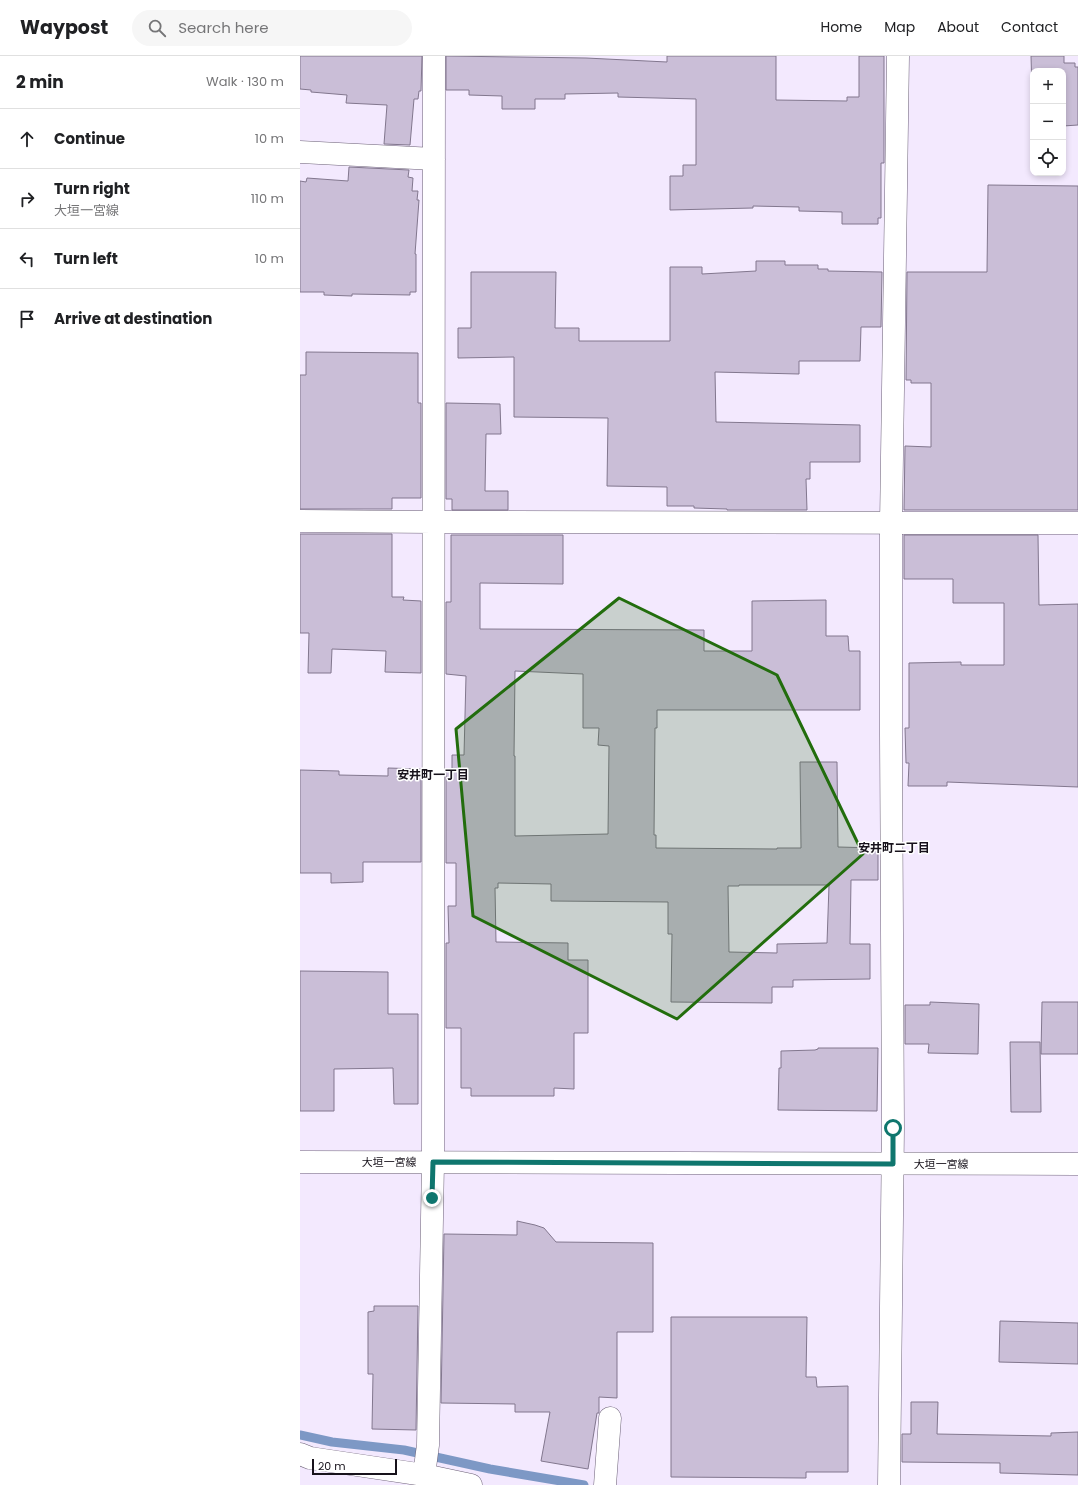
<!DOCTYPE html>
<meta charset="utf-8">
<style>
:root{--surface:#fff;--page:#f6f6f6;--text:#202124;--muted:#757577;--line:#e0e0e0}
body{margin:0;font-family:Poppins,"Noto Sans JP",sans-serif;background:var(--page);color:var(--text)}
.controls{position:absolute;right:12px;top:12px;display:grid;overflow:hidden;border-radius:8px;box-shadow:0 2px 6px #0003}
.controls button{width:36px;height:36px;display:grid;place-items:center;padding:0;border:0;border-bottom:1px solid var(--line);background:var(--surface);color:var(--text);font:20px sans-serif}
.scale{position:absolute;left:12px;bottom:10px;width:85px;box-sizing:border-box;padding-left:4px;border:2px solid #17121b;border-top:0;font-size:11px;line-height:14px;white-space:nowrap;color:#17121b;-webkit-text-stroke:3px #fff;paint-order:stroke}
.stop{position:absolute;width:12px;height:12px;margin:-9px;border:3px solid #0f766e;border-radius:50%;background:#fff}
.stop.end{background:#0f766e;border-color:#fff;box-shadow:0 1px 4px #0008}
.list{margin:0;padding:0;list-style:none}
h2{display:flex;justify-content:space-between;align-items:center;height:52px;margin:0;padding:0 16px;font-size:17px}
h2 small{font-size:13px;font-weight:400;color:var(--muted)}
.list li{display:grid;grid-template-columns:26px 1fr auto;gap:12px;align-items:center;box-sizing:border-box;height:60px;padding:0 16px;border-top:1px solid var(--line)}
.list b{display:block;font-size:15px;white-space:nowrap}
.list p{margin:0;font-size:13px;white-space:nowrap;color:var(--muted)}
.list em{font-size:13px;font-style:normal;color:var(--muted)}
.icon{flex:none;width:22px;height:22px;fill:none;stroke:currentColor;stroke-width:2;stroke-linecap:round;stroke-linejoin:round}
.map{position:relative;flex:none;width:778px;height:1429px;overflow:hidden}
header{display:flex;align-items:center;gap:24px;box-sizing:border-box;height:56px;padding:0 20px;background:var(--surface);border-bottom:1px solid var(--line)}
header strong{font-size:19px}
nav{display:flex;gap:22px;margin-inline-start:auto;font-size:14px}
.search{width:280px;height:36px;background:var(--page);display:flex;align-items:center;gap:10px;box-sizing:border-box;padding:0 14px;border-radius:22px;color:var(--muted);font-size:15px}
main{display:flex}
aside{flex:1;background:var(--surface)}
.map>svg:first-child{display:block}
.lines{fill:none;stroke-linecap:round;stroke-linejoin:round}
.stream{stroke:#7d98c5;stroke-width:9}
.building{fill:#cabed7;stroke:#82778e;fill-rule:evenodd}
.minor-casing{stroke:#6c6177;stroke-width:23}
.major-casing{stroke:#6c6177;stroke-width:23}
.minor{stroke:#fff;stroke-width:22}
.major{stroke:#fff;stroke-width:22}
.route{stroke:#0f766e;stroke-width:5}
.marked{fill:#226d0d;fill-opacity:0.2;stroke:#226d0d;stroke-width:3;stroke-linejoin:round}
.labels{text-anchor:middle;dominant-baseline:central;stroke-width:3;stroke-linejoin:round;paint-order:stroke}
.street-label{font-size:11px;fill:#17121b;stroke:#fff}
.neighbourhood-label{font-size:12px;font-weight:bold;fill:#17121b;stroke:#fff}
</style>
<header>
<strong>Waypost</strong>
<div class="search"><svg class="icon" aria-label="search" viewBox="0 0 24 24"><circle cx="10" cy="10" r="6"/><path d="M15 15l6 6"/></svg>Search here</div>
<nav><a>Home</a><a>Map</a><a>About</a><a>Contact</a></nav>
</header>
<main>
<aside>
<h2>2 min<small>Walk · 130 m</small></h2>
<ul class="list">
<li><svg class="icon" aria-label="ahead" viewBox="0 0 24 24"><path d="M12 20V5M6 11l6-6 6 6"/></svg><div><b>Continue</b></div><em>10 m</em></li>
<li><svg class="icon" aria-label="right" viewBox="0 0 24 24"><path d="M7 20v-9h11M14 6l5 5-5 5"/></svg><div><b>Turn right</b><p>大垣一宮線</p></div><em>110 m</em></li>
<li><svg class="icon" aria-label="left" viewBox="0 0 24 24"><path d="M17 20v-9H6M10 6l-5 5 5 5"/></svg><div><b>Turn left</b></div><em>10 m</em></li>
<li><svg class="icon" aria-label="arrive" viewBox="0 0 24 24"><path d="M6 21V4h12l-3 4 3 4H6"/></svg><div><b>Arrive at destination</b></div></li>
</ul>
</aside>
<div class="map">
<svg width="778" height="1429" viewBox="0 0 778 1429">
<rect width="100%" height="100%" fill="#f3e9fe"/>
<g class="lines">
<!-- stream -->
<path class="stream" d="M 0,1379 L 32,1386 L 104,1394 L 190,1413 L 284,1429"/>
</g>
<!-- building -->
<path class="building" d="M 0,0 L 122,0 L 121,35 L 119,35 L 118,43 L 114,43 L 110,89 L 84,88 L 87,49 L 46,47 L 47,39 L 11,36 L 11,34 L 0,33 Z
M 146,0 L 286,2 L 367,6 L 367,0 L 476,0 L 476,44 L 547,45 L 547,41 L 559,41 L 559,0 L 584,0 L 584,107 L 581,107 L 581,162 L 578,162 L 578,168 L 542,168 L 542,156 L 499,155 L 499,151 L 453,150 L 453,152 L 370,154 L 370,120 L 383,120 L 383,109 L 396,109 L 396,43 L 318,41 L 318,37 L 265,38 L 265,43 L 235,43 L 235,53 L 202,53 L 202,40 L 169,39 L 169,34 L 146,34 Z
M 731,0 L 764,0 L 764,7 L 775,7 L 775,11 L 778,11 L 778,69 L 763,70 L 763,15 L 733,15 L 733,70 Z
M 49,111 L 109,114 L 108,121 L 113,122 L 112,135 L 118,135 L 117,144 L 119,144 L 115,198 L 116,198 L 116,236 L 110,236 L 110,239 L 52,238 L 52,240 L 24,239 L 24,236 L 0,236 L 0,125 L 6,126 L 7,122 L 48,125 Z
M 688,129 L 778,130 L 778,454 L 604,454 L 605,390 L 631,391 L 631,327 L 611,327 L 611,324 L 606,324 L 607,216 L 687,216 Z
M 456,205 L 485,205 L 485,209 L 518,209 L 518,213 L 528,213 L 528,215 L 582,216 L 581,271 L 561,271 L 560,305 L 499,305 L 499,318 L 415,316 L 416,366 L 560,369 L 560,406 L 510,406 L 510,423 L 506,423 L 507,454 L 427,454 L 427,453 L 394,452 L 394,450 L 367,450 L 367,431 L 307,430 L 308,362 L 214,361 L 214,301 L 158,302 L 158,272 L 171,272 L 171,216 L 256,216 L 255,272 L 279,272 L 279,285 L 370,285 L 370,211 L 402,211 L 402,218 L 456,215 Z
M 6,296 L 118,297 L 118,347 L 121,347 L 121,442 L 92,442 L 92,453 L 0,453 L 0,319 L 6,319 Z
M 146,347 L 200,348 L 201,378 L 186,378 L 185,435 L 208,435 L 208,454 L 152,454 L 152,443 L 146,443 Z
M 0,478 L 92,478 L 92,541 L 104,541 L 103,544 L 121,545 L 121,617 L 85,616 L 86,595 L 32,593 L 31,617 L 8,617 L 9,577 L 0,577 Z
M 151,479 L 263,479 L 263,528 L 180,527 L 180,573 L 404,574 L 404,595 L 452,595 L 452,545 L 526,544 L 526,580 L 548,580 L 549,595 L 560,595 L 560,654 L 357,654 L 357,672 L 355,672 L 354,779 L 356,779 L 356,792 L 477,793 L 477,792 L 501,792 L 500,706 L 537,706 L 538,791 L 578,792 L 578,824 L 551,824 L 550,888 L 570,888 L 570,923 L 493,924 L 493,931 L 472,931 L 472,947 L 371,946 L 372,878 L 368,878 L 368,846 L 251,845 L 251,828 L 198,827 L 198,832 L 195,832 L 196,886 L 268,887 L 268,904 L 288,904 L 288,977 L 274,977 L 274,1033 L 254,1032 L 254,1040 L 171,1040 L 171,1032 L 161,1032 L 161,972 L 146,972 L 146,887 L 149,887 L 148,850 L 156,850 L 156,807 L 146,807 L 146,713 L 152,714 L 152,699 L 164,699 L 166,620 L 146,618 L 146,546 L 151,546 ZM 215,615 L 283,618 L 283,672 L 299,672 L 298,689 L 309,690 L 308,778 L 215,780 L 215,700 L 214,700 ZM 439,829 L 529,829 L 527,887 L 477,888 L 477,897 L 429,896 L 428,830 L 439,830 Z
M 604,479 L 738,479 L 739,549 L 778,548 L 778,731 L 647,726 L 647,730 L 608,730 L 609,707 L 606,707 L 605,672 L 609,672 L 609,607 L 661,606 L 661,609 L 704,609 L 704,547 L 653,547 L 653,523 L 604,523 Z
M 88,712 L 121,713 L 121,806 L 63,806 L 63,826 L 31,827 L 31,817 L 0,817 L 0,714 L 39,715 L 39,719 L 88,720 Z
M 0,915 L 88,916 L 88,958 L 118,958 L 118,1048 L 94,1048 L 93,1012 L 34,1013 L 34,1055 L 0,1055 Z
M 630,946 L 679,948 L 678,998 L 628,997 L 629,988 L 605,988 L 605,949 L 630,949 Z
M 742,946 L 778,946 L 778,998 L 741,998 Z
M 710,986 L 740,986 L 741,1056 L 711,1056 Z
M 518,992 L 578,992 L 577,1055 L 478,1054 L 479,1012 L 481,1012 L 481,995 L 515,994 L 518,993 Z
M 217,1165 L 235,1169 L 244,1172 L 256,1186 L 353,1187 L 353,1276 L 317,1276 L 317,1342 L 299,1341 L 299,1357 L 297,1357 L 288,1413 L 241,1405 L 250,1356 L 215,1356 L 215,1348 L 141,1347 L 144,1178 L 217,1179 Z
M 74,1250 L 118,1250 L 116,1374 L 72,1373 L 73,1318 L 68,1318 L 68,1256 L 74,1255 Z
M 371,1261 L 507,1261 L 506,1321 L 516,1321 L 517,1331 L 548,1330 L 548,1416 L 506,1416 L 506,1422 L 371,1421 Z
M 700,1265 L 778,1267 L 778,1308 L 699,1306 Z
M 611,1346 L 638,1346 L 637,1378 L 751,1380 L 751,1377 L 778,1376 L 778,1419 L 700,1417 L 700,1407 L 602,1406 L 602,1378 L 611,1378 Z"/>
<g class="lines">
<!-- minor casing -->
<g class="minor-casing">
<path id="minor" d="M 0,96 L 134,103
M 0,465 L 133,466 L 778,467
M 0,1398 L 10,1402 L 124,1419 L 171,1429
M 124,1419 L 128,1389 L 133,1106 L 134,0
M 305,1429 L 310,1362
M 589,1429 L 593,1072 L 591,679 L 591,467 L 598,0"/>
</g>
<!-- major casing -->
<g class="major-casing">
<path id="major" d="M 0,1106 L 778,1108"/>
</g>
<!-- minor -->
<use href="#minor" class="minor"/>
<!-- major -->
<use href="#major" class="major"/>
</g>
<g class="lines">
<!-- route -->
<path class="route" d="M 132,1142 L 133,1106 L 593,1108 L 593,1072"/>
</g>
<!-- marked area -->
<path class="marked" d="M 319,542 L 477,619 L 563,798 L 377,963 L 173,860 L 156,673 Z"/>
<g class="labels">
<!-- street labels -->
<g class="street-label">
<text x="89" y="1106">大垣一宮線</text>
<text x="641" y="1108">大垣一宮線</text>
</g>
<!-- neighbourhood labels -->
<g class="neighbourhood-label">
<text x="133" y="718">安井町一丁目</text>
<text x="594" y="791">安井町二丁目</text>
</g>
</g>
</svg>
<div class="controls">
<button>+</button>
<button>−</button>
<button><svg class="icon" aria-label="locate" viewBox="0 0 24 24"><circle cx="12" cy="12" r="6"/><path d="M12 2v4M12 18v4M2 12h4M18 12h4"/></svg></button>
</div>
<div class="scale">20 m</div>
<div class="stop" style="left:593px;top:1072px"></div>
<div class="stop end" style="left:132px;top:1142px"></div>
</div>
</main>
